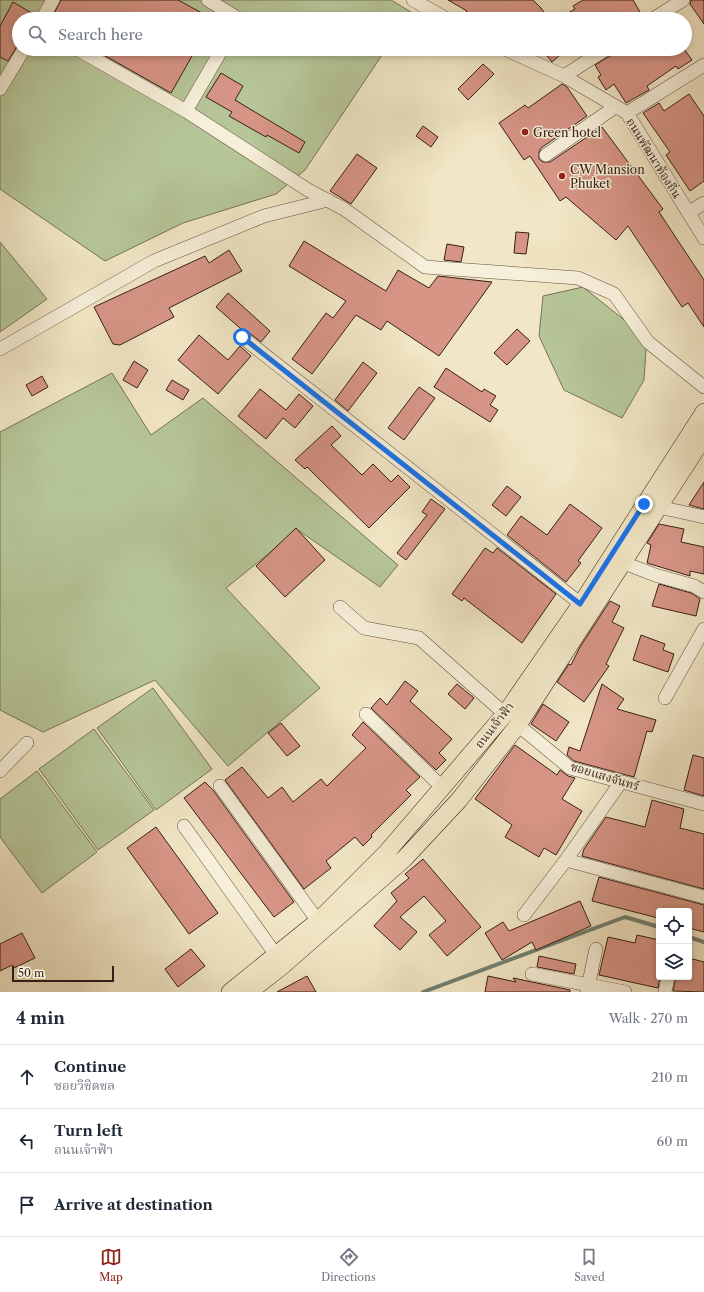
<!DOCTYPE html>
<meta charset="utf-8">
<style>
:root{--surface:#fff;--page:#f6f6f7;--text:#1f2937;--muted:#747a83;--line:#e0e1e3;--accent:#8f2418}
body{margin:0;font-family:"Libre Caslon Text","Noto Serif Thai",serif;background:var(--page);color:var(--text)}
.controls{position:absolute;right:12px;bottom:12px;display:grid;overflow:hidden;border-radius:4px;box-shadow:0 2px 6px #0003}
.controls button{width:36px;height:36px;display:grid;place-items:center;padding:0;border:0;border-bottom:1px solid var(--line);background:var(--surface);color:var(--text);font:20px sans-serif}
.scale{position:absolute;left:12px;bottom:10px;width:102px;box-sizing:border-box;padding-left:4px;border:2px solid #371f16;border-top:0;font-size:11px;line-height:14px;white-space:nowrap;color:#371f16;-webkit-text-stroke:3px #f6efd9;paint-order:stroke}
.stop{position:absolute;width:12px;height:12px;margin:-9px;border:3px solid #1a73e8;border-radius:50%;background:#fff}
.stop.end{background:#1a73e8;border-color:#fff;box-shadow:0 1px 4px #0008}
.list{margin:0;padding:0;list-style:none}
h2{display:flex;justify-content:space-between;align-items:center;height:52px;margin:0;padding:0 16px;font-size:17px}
h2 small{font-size:13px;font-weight:400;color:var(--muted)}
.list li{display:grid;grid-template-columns:26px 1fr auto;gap:12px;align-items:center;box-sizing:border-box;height:64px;padding:0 16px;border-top:1px solid var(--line)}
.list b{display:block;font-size:15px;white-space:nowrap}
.list p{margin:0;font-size:13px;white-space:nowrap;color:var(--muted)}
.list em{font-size:13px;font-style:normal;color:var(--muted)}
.icon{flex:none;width:22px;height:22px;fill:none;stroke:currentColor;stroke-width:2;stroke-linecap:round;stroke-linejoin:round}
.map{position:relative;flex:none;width:704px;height:992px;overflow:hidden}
.search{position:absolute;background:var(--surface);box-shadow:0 2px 6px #0003;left:12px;right:12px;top:12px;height:44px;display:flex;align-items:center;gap:10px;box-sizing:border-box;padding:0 14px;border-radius:22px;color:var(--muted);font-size:15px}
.sheet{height:244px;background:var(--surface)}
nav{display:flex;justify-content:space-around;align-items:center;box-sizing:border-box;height:56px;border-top:1px solid var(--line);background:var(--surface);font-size:11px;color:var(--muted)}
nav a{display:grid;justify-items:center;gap:2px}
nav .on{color:var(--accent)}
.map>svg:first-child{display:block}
.green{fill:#b6c698;stroke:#767257}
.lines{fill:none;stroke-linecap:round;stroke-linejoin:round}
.stream{stroke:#738072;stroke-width:4}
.building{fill:#d79586;stroke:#371f16}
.minor-casing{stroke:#665142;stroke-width:14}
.major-casing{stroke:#371f16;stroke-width:18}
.minor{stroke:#f6efd9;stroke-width:13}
.major{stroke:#f1e6c5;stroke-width:17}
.route{stroke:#1a73e8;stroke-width:5}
.poi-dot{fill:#8f2418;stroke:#f6efd9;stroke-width:1.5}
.labels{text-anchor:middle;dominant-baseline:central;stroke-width:3;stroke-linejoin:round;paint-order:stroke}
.poi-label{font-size:12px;fill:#371f16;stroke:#f6efd9;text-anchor:start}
.street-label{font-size:12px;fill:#371f16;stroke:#f6efd9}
</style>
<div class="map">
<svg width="704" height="992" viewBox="0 0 704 992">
<rect width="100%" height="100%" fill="#f1e6c5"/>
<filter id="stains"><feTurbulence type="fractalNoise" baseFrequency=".005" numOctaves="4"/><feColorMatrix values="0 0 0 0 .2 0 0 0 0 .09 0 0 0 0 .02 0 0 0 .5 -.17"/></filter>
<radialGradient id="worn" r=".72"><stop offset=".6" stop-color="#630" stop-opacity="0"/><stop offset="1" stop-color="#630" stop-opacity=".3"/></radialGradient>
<!-- green -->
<path class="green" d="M 0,0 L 391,0 L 411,12 L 406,19 L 19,19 L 19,49 L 386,49 L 305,170 L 276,194 L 183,223 L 105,261 L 0,189 Z
M 0,242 L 47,299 L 0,332 Z
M 583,287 L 628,323 L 646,349 L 644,380 L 622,418 L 564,390 L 539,336 L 543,296 Z
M 112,373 L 151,435 L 203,398 L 398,565 L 380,587 L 298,530 L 226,588 L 320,688 L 228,766 L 155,680 L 43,732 L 0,710 L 0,432 Z
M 153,688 L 212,769 L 156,810 L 97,728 Z
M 94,729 L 154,810 L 98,850 L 39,769 Z
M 37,771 L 97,852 L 42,893 L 0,837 L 0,799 Z"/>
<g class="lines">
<!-- stream -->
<path class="stream" d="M 689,937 L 704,942
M 423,992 L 625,917 L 659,927"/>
</g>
<!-- building -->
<path class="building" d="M 61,0 L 178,0 L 213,19 L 51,19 Z
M 448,0 L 533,0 L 541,8 L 549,19 L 461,19 L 467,11 Z
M 583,0 L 633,0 L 644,19 L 558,19 L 575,9 L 573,6 Z
M 691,0 L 704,0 L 704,24 L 690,4 Z
M 13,2 L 35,15 L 34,19 L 19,19 L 19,43 L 8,61 L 0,57 L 0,26 Z
M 93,49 L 196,49 L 171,93 Z
M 541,49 L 567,49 L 552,62 Z
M 616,49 L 684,49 L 692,60 L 678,69 L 676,66 L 647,86 L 649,90 L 626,103 L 614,84 L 606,90 L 598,77 L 601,75 L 595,65 L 610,56 Z
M 483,64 L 494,74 L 468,100 L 458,89 Z
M 221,73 L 243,86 L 235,100 L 305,142 L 299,153 L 267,135 L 266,137 L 229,116 L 232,112 L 206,97 Z
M 562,84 L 567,87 L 587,116 L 541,148 L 539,152 L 539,159 L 543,162 L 550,162 L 602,127 L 663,209 L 659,212 L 704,280 L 704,327 L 688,303 L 682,307 L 628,226 L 616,240 L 566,197 L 560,201 L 530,156 L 524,160 L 499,123 L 525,105 L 528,108 Z
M 689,94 L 704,116 L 704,181 L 690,191 L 666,155 L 670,152 L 643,113 L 659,103 L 664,111 Z
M 423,126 L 438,137 L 431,147 L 416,136 Z
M 357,154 L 377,168 L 351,204 L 330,191 Z
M 516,232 L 529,233 L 526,254 L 514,253 Z
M 304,241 L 386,291 L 398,270 L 429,288 L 438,276 L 492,282 L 439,356 L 387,321 L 381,330 L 356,315 L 312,374 L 292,359 L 326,313 L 333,318 L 346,301 L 289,266 Z
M 447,244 L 464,247 L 461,262 L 444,260 Z
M 229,250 L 242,271 L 169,308 L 174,317 L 120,345 L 113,344 L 94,307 L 205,256 L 209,263 Z
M 228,293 L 270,331 L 261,342 L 247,331 L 241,329 L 216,307 Z
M 517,329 L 530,341 L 507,365 L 494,353 Z
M 199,335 L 228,360 L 240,346 L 251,356 L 218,394 L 178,360 Z
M 134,361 L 148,370 L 137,388 L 123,380 Z
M 363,362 L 377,373 L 348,411 L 335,400 Z
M 446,368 L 482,392 L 484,389 L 496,396 L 490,405 L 498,410 L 490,422 L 434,387 Z
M 42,376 L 48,387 L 32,396 L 26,385 Z
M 172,380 L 189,390 L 183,400 L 166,390 Z
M 419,387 L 435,398 L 404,440 L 388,428 Z
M 260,389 L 286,410 L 299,394 L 313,406 L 295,428 L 283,418 L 266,439 L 238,416 Z
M 332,426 L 341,436 L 331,445 L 362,475 L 373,464 L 391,482 L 398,475 L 410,487 L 369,528 L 307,467 L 305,469 L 295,460 Z
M 704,482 L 704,509 L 689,505 Z
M 507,486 L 521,497 L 506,516 L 492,505 Z
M 431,499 L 445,509 L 406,560 L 397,553 L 427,515 L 422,512 Z
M 570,504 L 602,528 L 578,561 L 581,563 L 566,582 L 507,535 L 521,516 L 547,535 Z
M 659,524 L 684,529 L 681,542 L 704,547 L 704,574 L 690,571 L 690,576 L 647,563 L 651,545 L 647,543 Z
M 296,528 L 325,560 L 285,597 L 256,566 Z
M 485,548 L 493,553 L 497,548 L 556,594 L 522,643 L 464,598 L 462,601 L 452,594 Z
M 659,584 L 691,593 L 700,599 L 696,616 L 652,606 Z
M 610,601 L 620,606 L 612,622 L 624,628 L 606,664 L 609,666 L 584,702 L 557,682 L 569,664 L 571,665 L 580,647 Z
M 641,635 L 665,644 L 663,650 L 674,654 L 668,672 L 633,660 Z
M 405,681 L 418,691 L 410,701 L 452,739 L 439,753 L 446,760 L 436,770 L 371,708 L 380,698 L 387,705 Z
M 457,684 L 474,698 L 465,709 L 448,694 Z
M 602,684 L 624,699 L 617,709 L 656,720 L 652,732 L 647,731 L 634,777 L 574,761 L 567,755 L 569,747 L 580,751 Z
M 543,704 L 569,722 L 556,741 L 531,724 Z
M 363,722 L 420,777 L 406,790 L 411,795 L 371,835 L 372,837 L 363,846 L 355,837 L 326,861 L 331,868 L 304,889 L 225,780 L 242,767 L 268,798 L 282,787 L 293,802 L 321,779 L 327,786 L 366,748 L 352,735 Z
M 281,723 L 300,746 L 287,756 L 268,733 Z
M 515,745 L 557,775 L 560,770 L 568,776 L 575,778 L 562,799 L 582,811 L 556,855 L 544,848 L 539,857 L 505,837 L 512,825 L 475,799 Z
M 693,755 L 704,758 L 704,796 L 684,790 Z
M 205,782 L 213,790 L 294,902 L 274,917 L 184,798 Z
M 652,800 L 684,809 L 680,828 L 704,834 L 704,889 L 582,856 L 584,849 L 606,817 L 645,827 Z
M 156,827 L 218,913 L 189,934 L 127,848 Z
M 423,859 L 481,927 L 447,956 L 429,935 L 446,921 L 424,896 L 400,917 L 417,932 L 400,950 L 374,926 L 397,901 L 391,893 L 409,878 L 405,874 Z
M 599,877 L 704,905 L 704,932 L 689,928 L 689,911 L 659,911 L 658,918 L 592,901 Z
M 580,901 L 591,926 L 536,950 L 532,942 L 502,960 L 485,933 L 503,922 L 509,931 Z
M 22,933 L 35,958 L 14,968 L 12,965 L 0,971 L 0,944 Z
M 637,935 L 659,940 L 659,965 L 656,977 L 660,977 L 658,988 L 599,975 L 608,937 L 635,943 Z
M 191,949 L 205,966 L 178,987 L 165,969 Z
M 539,956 L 576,964 L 574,974 L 537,967 Z
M 689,958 L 704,962 L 704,992 L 673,991 L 676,977 L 689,977 Z
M 307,976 L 316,992 L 277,992 Z
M 488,976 L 516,982 L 513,978 L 570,990 L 570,992 L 485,992 Z"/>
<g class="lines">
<!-- minor casing -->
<g class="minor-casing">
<path id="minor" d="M 208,0 L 239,19
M 413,0 L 447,19
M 42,19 L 53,0
M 653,19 L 683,0
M 77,49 L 186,111 L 308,190 L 344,209 L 425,267 L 578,278 L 614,294 L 648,342 L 704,387
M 505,49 L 564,76 L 627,113 L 704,238
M 564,76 L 606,49
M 0,89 L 24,49
M 186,111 L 222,49
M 627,113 L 704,65
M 546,155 L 615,107
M 688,213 L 704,203
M 242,337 L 581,604
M 0,349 L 154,261 L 264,216 L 328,200
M 659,507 L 704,517
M 624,563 L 655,575 L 694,586 L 704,592
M 340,607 L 364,628 L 419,638 L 505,714
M 665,698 L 704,629
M 366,714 L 443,788
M 518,725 L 570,768 L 704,804
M 0,771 L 27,743
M 220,786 L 318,921
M 184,826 L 276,955
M 566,860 L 704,897
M 524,915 L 566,860 L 621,782
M 532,974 L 625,992
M 587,992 L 596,949
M 665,992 L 668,977"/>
</g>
<!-- major casing -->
<g class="major-casing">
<path id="major" d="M 230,992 L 318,921 L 387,852 L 505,714 L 581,604 L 704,412
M 249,992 L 281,967 L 404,859 L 459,800 L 518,725 L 704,437"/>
</g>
<!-- minor -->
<use href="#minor" class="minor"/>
<!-- major -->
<use href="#major" class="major"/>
</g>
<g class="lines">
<!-- route -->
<path class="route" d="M 242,337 L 580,604 L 644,504"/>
</g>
<!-- markers -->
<g class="poi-dot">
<circle cx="525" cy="132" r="4"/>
<circle cx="562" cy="176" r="4"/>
</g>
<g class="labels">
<!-- poi labels -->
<g class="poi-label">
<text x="533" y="132">Green hotel</text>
<text x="570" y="169">CW Mansion<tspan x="570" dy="14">Phuket</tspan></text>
</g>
<!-- street labels -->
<g class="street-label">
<text transform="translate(654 158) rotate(58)">ถนนพัฒนาท้องถิ่น</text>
<text transform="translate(494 725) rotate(-52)">ถนนเจ้าฟ้า</text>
<text transform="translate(605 776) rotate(17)">ซอยแสงจันทร์</text>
</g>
</g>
<rect width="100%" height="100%" filter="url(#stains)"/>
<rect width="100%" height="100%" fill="url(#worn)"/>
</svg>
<div class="controls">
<button><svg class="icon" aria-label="locate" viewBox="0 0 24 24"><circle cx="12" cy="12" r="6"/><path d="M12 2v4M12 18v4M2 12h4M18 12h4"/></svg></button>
<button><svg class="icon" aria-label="layers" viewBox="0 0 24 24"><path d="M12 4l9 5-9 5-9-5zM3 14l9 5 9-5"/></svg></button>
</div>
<div class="scale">50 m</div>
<div class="stop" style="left:242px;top:337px"></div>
<div class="stop end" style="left:644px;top:504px"></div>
<div class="search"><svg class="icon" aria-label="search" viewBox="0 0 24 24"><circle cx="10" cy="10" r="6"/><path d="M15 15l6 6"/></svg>Search here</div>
</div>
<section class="sheet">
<h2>4 min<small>Walk · 270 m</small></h2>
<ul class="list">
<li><svg class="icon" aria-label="ahead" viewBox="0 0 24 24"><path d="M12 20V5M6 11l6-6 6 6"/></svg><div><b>Continue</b><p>ซอยวิชิตชล</p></div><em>210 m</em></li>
<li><svg class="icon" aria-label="left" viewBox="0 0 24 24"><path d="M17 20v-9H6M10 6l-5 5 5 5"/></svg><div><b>Turn left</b><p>ถนนเจ้าฟ้า</p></div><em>60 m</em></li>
<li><svg class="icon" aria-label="arrive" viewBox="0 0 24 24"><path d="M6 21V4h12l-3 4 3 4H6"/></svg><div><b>Arrive at destination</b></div></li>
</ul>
</section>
<nav>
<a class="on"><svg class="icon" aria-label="map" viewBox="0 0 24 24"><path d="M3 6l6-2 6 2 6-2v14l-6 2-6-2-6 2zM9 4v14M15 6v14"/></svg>Map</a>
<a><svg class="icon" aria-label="directions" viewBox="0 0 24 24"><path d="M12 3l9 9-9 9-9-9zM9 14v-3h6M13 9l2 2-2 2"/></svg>Directions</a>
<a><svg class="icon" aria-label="saved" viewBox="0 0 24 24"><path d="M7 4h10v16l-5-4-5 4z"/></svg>Saved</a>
</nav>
